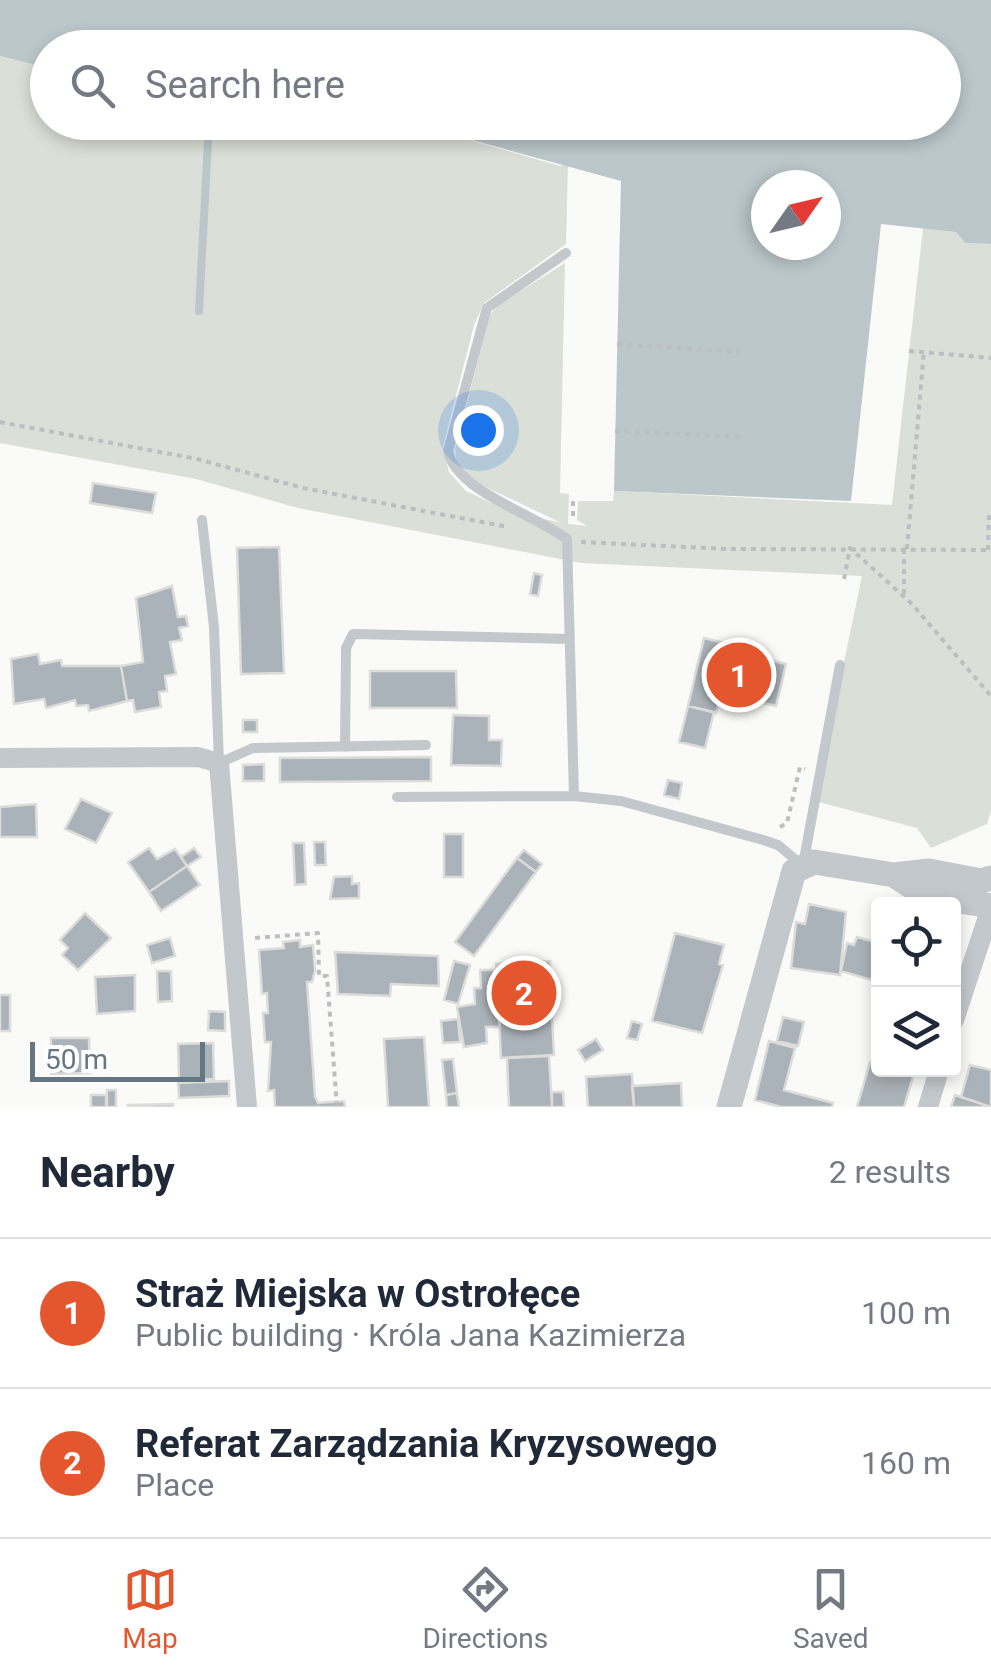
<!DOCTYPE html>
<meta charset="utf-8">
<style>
:root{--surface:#fff;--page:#f2f2f3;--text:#1f2937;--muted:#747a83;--line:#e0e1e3;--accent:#e4572e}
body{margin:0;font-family:Roboto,sans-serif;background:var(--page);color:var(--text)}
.controls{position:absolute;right:30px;bottom:30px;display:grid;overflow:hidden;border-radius:10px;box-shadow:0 5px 15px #0003}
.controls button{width:90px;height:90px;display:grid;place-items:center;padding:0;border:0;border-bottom:2px solid var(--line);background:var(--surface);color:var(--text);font:50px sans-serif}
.compass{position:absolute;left:751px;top:170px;width:90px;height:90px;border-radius:50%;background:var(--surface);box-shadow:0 5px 15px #0003;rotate:56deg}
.scale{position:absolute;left:30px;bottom:25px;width:175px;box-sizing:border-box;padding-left:10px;border:5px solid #657683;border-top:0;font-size:28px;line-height:35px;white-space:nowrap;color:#657683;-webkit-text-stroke:8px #fff;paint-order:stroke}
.you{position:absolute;left:478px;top:430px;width:35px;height:35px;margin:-25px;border:8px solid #fff;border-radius:50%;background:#1a73e8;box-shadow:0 0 0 15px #1a73e833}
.badge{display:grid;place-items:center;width:65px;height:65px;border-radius:50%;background:var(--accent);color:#fff;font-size:32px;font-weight:700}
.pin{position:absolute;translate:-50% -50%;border:5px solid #fff;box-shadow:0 2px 10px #0006}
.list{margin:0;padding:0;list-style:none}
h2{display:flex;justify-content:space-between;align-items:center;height:130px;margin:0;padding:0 40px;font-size:42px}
h2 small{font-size:32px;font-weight:400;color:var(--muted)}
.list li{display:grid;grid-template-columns:65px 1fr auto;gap:30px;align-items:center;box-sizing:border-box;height:150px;padding:0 40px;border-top:2px solid var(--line)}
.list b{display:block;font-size:38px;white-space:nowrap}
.list p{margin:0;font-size:32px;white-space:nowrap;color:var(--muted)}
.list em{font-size:32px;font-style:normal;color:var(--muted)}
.icon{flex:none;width:55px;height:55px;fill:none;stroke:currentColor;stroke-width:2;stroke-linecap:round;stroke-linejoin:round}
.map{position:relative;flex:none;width:991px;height:1107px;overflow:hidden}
.search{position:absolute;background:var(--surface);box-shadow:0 5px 15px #0003;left:30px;right:30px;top:30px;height:110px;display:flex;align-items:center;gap:25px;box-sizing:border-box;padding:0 35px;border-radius:55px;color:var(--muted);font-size:38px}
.sheet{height:430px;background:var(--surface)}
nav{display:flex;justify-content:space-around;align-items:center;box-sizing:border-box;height:140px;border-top:2px solid var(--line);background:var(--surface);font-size:28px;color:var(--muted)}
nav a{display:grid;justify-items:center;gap:5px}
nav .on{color:var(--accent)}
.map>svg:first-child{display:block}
.green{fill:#dadfd7}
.water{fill:#bbc7cb;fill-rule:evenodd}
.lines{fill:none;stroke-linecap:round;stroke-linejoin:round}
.stream{stroke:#bbc7cb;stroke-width:8}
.building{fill:#aab3b9;stroke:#dcdcda;stroke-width:2.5}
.path{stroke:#bbbfc2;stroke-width:4;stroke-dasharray:5 5;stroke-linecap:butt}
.service{stroke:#c3c8cc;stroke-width:10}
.minor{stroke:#c3c8cc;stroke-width:20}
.tertiary{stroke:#c3c8cc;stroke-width:25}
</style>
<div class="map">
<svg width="991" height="1107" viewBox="0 0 991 1107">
<rect width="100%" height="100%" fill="#fafaf8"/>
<!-- green -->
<path class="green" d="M 0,56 L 47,68 L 48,122 L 410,123 L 560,166 L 568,164 L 566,244 L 484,303 L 474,325 L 443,447 L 449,472 L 466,491 L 509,511 L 562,523 L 477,483 L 457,465 L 455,448 L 490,315 L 497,306 L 565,263 L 560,493 L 569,494 L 568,524 L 587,526 L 577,520 L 578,501 L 613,501 L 614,491 L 892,505 L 923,228 L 956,232 L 965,243 L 991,244 L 991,811 L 987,824 L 931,848 L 917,828 L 815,801 L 862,576 L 581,563 L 298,508 L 196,479 L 0,443 Z"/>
<!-- water -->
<path class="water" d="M 0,0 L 991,0 L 991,244 L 965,243 L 956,232 L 881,224 L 851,501 L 614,491 L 621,181 L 410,123 L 944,122 L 944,48 L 48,48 L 47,68 L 0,56 ZM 766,185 L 826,185 L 826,245 L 766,245 Z"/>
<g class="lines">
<!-- stream -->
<path class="stream" d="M 199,311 L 209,122"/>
</g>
<!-- building -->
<path class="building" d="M 93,483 L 156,493 L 152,513 L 90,503 Z
M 279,547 L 284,673 L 241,674 L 237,548 Z
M 534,573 L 542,575 L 538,596 L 530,594 Z
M 172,586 L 178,617 L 186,616 L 188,626 L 179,628 L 182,640 L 170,642 L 176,674 L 165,676 L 167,691 L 159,692 L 161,707 L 135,712 L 133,700 L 127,701 L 121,666 L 143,662 L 136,598 Z
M 704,638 L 732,645 L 731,651 L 786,664 L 776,706 L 743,698 L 744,692 L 723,686 L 716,713 L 688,706 Z
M 38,654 L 40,664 L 61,660 L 62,666 L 121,666 L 127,701 L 89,711 L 88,705 L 76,706 L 75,700 L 46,708 L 44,699 L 14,704 L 11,659 Z
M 370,671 L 456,671 L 457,708 L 370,708 Z
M 688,706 L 714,712 L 705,748 L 679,742 Z
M 453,715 L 489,716 L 489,740 L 502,740 L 501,766 L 451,765 Z
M 243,720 L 257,720 L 257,732 L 243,732 Z
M 431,757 L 431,781 L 280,782 L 280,758 Z
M 264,764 L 264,781 L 243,781 L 243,765 Z
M 668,780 L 682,783 L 679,799 L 664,795 Z
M 81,799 L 112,813 L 96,843 L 65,829 Z
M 36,804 L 37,837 L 0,837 L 0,807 Z
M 444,834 L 463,834 L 463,877 L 444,877 Z
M 314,842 L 325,842 L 326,865 L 315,865 Z
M 293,843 L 304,843 L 306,884 L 295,885 Z
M 149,848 L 157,859 L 175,849 L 187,866 L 149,892 L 128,862 Z
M 194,848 L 201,857 L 187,866 L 181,857 Z
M 524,850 L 542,864 L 536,872 L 517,858 Z
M 517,858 L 536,872 L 474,956 L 455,942 Z
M 187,866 L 200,885 L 161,911 L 149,892 Z
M 352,876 L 352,884 L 359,883 L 359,898 L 330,899 L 334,877 Z
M 809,904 L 846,912 L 840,975 L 791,968 L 796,922 L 805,924 Z
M 85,913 L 111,938 L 78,970 L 62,955 L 68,948 L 60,940 Z
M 675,933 L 724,945 L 719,964 L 723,965 L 702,1033 L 652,1021 Z
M 857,937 L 878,943 L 878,982 L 841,971 L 847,943 L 854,945 Z
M 170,938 L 175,956 L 152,963 L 147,945 Z
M 300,940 L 300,947 L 313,945 L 315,971 L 312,982 L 307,982 L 315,1097 L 318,1103 L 344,1101 L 345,1107 L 275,1107 L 274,1090 L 268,1091 L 271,1042 L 265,1042 L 263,1013 L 268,1013 L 267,993 L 262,994 L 259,950 L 284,948 L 283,942 Z
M 335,952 L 438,956 L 439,986 L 391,984 L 390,996 L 338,994 Z
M 454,961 L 470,965 L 458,1004 L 444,1000 Z
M 550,961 L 552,1015 L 499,1018 L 496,964 Z
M 480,970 L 497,970 L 500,1027 L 486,1027 L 487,1043 L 464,1047 L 457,1007 L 475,1004 L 474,988 L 481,988 Z
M 157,971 L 171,971 L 172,1001 L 158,1002 Z
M 135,975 L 135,1011 L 97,1014 L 95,977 Z
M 0,995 L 10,995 L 10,1031 L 0,1031 Z
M 209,1011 L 225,1012 L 225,1031 L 208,1030 Z
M 552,1015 L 554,1055 L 501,1058 L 499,1018 Z
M 783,1017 L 804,1022 L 798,1046 L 777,1041 Z
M 458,1019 L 460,1042 L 443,1043 L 441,1021 Z
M 632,1021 L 642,1024 L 637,1040 L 627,1038 Z
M 424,1037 L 429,1107 L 388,1107 L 384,1039 Z
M 51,1038 L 89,1038 L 90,1073 L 51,1074 Z
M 596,1039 L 603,1050 L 585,1061 L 578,1050 Z
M 769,1041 L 795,1048 L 784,1090 L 833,1103 L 832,1107 L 781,1107 L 755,1100 Z
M 213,1043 L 214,1079 L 179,1080 L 178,1044 Z
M 549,1056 L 552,1107 L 509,1107 L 507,1058 Z
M 453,1059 L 457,1093 L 446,1095 L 442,1060 Z
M 870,1062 L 878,1064 L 878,1070 L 914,1073 L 904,1107 L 857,1107 Z
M 970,1065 L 991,1070 L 991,1107 L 961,1097 Z
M 632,1074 L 634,1107 L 588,1107 L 586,1077 Z
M 229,1081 L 229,1096 L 179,1098 L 178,1083 Z
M 681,1083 L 682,1107 L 634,1107 L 632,1086 Z
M 107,1090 L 116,1090 L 116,1107 L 107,1107 Z
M 552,1092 L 563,1092 L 564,1107 L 552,1107 Z
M 457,1093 L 459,1107 L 447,1107 L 446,1095 Z
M 91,1095 L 106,1095 L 106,1107 L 91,1107 Z
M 955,1095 L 991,1107 L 951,1107 Z
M 173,1104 L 173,1107 L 128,1107 L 128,1105 Z"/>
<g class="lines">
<!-- path -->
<path class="path" d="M 617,344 L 743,352
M 909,351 L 991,358
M 0,422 L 197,459 L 303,488 L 508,527
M 615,431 L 740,437
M 573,501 L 573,521
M 581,542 L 726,549 L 991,550
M 907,549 L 924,350
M 988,550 L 989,512
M 844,579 L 850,548 L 912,604 L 991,696
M 904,594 L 904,549
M 780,827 L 787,823 L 800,767 L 805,769
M 255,938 L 318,933 L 319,976 L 327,976 L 337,1107"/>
<!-- service -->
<path class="service" d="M 566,253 L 487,308 L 448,451 C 456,491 532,513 567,539 L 574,796
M 202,520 L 214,627 L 219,763
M 345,747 L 346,648 L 353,634 L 570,639
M 219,763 L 253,748 L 426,745
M 397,797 L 574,796 L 621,801 L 763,840 L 778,845 L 802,865
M 803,865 L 840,665"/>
<!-- minor -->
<path class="minor" d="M 0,758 L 198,757 L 219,763 L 247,1107
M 954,1020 L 991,908
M 928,1107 L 939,1070"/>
<!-- tertiary -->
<path class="tertiary" d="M 894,875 L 926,896 L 991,906
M 729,1107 L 794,871 L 814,862 L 894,875 L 929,871 L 981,881 L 991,878"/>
</g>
</svg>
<div class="controls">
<button><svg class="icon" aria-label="locate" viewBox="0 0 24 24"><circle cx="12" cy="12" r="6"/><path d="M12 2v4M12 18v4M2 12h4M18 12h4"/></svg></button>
<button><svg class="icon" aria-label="layers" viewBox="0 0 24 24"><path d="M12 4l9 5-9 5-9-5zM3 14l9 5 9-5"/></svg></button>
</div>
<svg class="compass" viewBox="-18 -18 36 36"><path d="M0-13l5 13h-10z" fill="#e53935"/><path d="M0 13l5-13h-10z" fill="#747a83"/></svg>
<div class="scale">50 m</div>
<div class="you"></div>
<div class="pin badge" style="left:739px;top:675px">1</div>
<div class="pin badge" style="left:524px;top:993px">2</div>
<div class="search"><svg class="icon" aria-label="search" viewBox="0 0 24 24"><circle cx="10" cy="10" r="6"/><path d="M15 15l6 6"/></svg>Search here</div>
</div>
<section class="sheet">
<h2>Nearby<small>2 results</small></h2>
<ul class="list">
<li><span class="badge">1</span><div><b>Straż Miejska w Ostrołęce</b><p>Public building · Króla Jana Kazimierza</p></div><em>100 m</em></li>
<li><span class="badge">2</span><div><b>Referat Zarządzania Kryzysowego</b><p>Place</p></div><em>160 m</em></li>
</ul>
</section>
<nav>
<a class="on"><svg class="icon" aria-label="map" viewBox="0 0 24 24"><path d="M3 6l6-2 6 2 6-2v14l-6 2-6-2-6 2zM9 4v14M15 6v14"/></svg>Map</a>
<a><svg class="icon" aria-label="directions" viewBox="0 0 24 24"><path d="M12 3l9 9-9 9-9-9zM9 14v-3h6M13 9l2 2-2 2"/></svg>Directions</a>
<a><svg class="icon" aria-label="saved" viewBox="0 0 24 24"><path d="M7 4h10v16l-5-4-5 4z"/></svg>Saved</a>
</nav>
